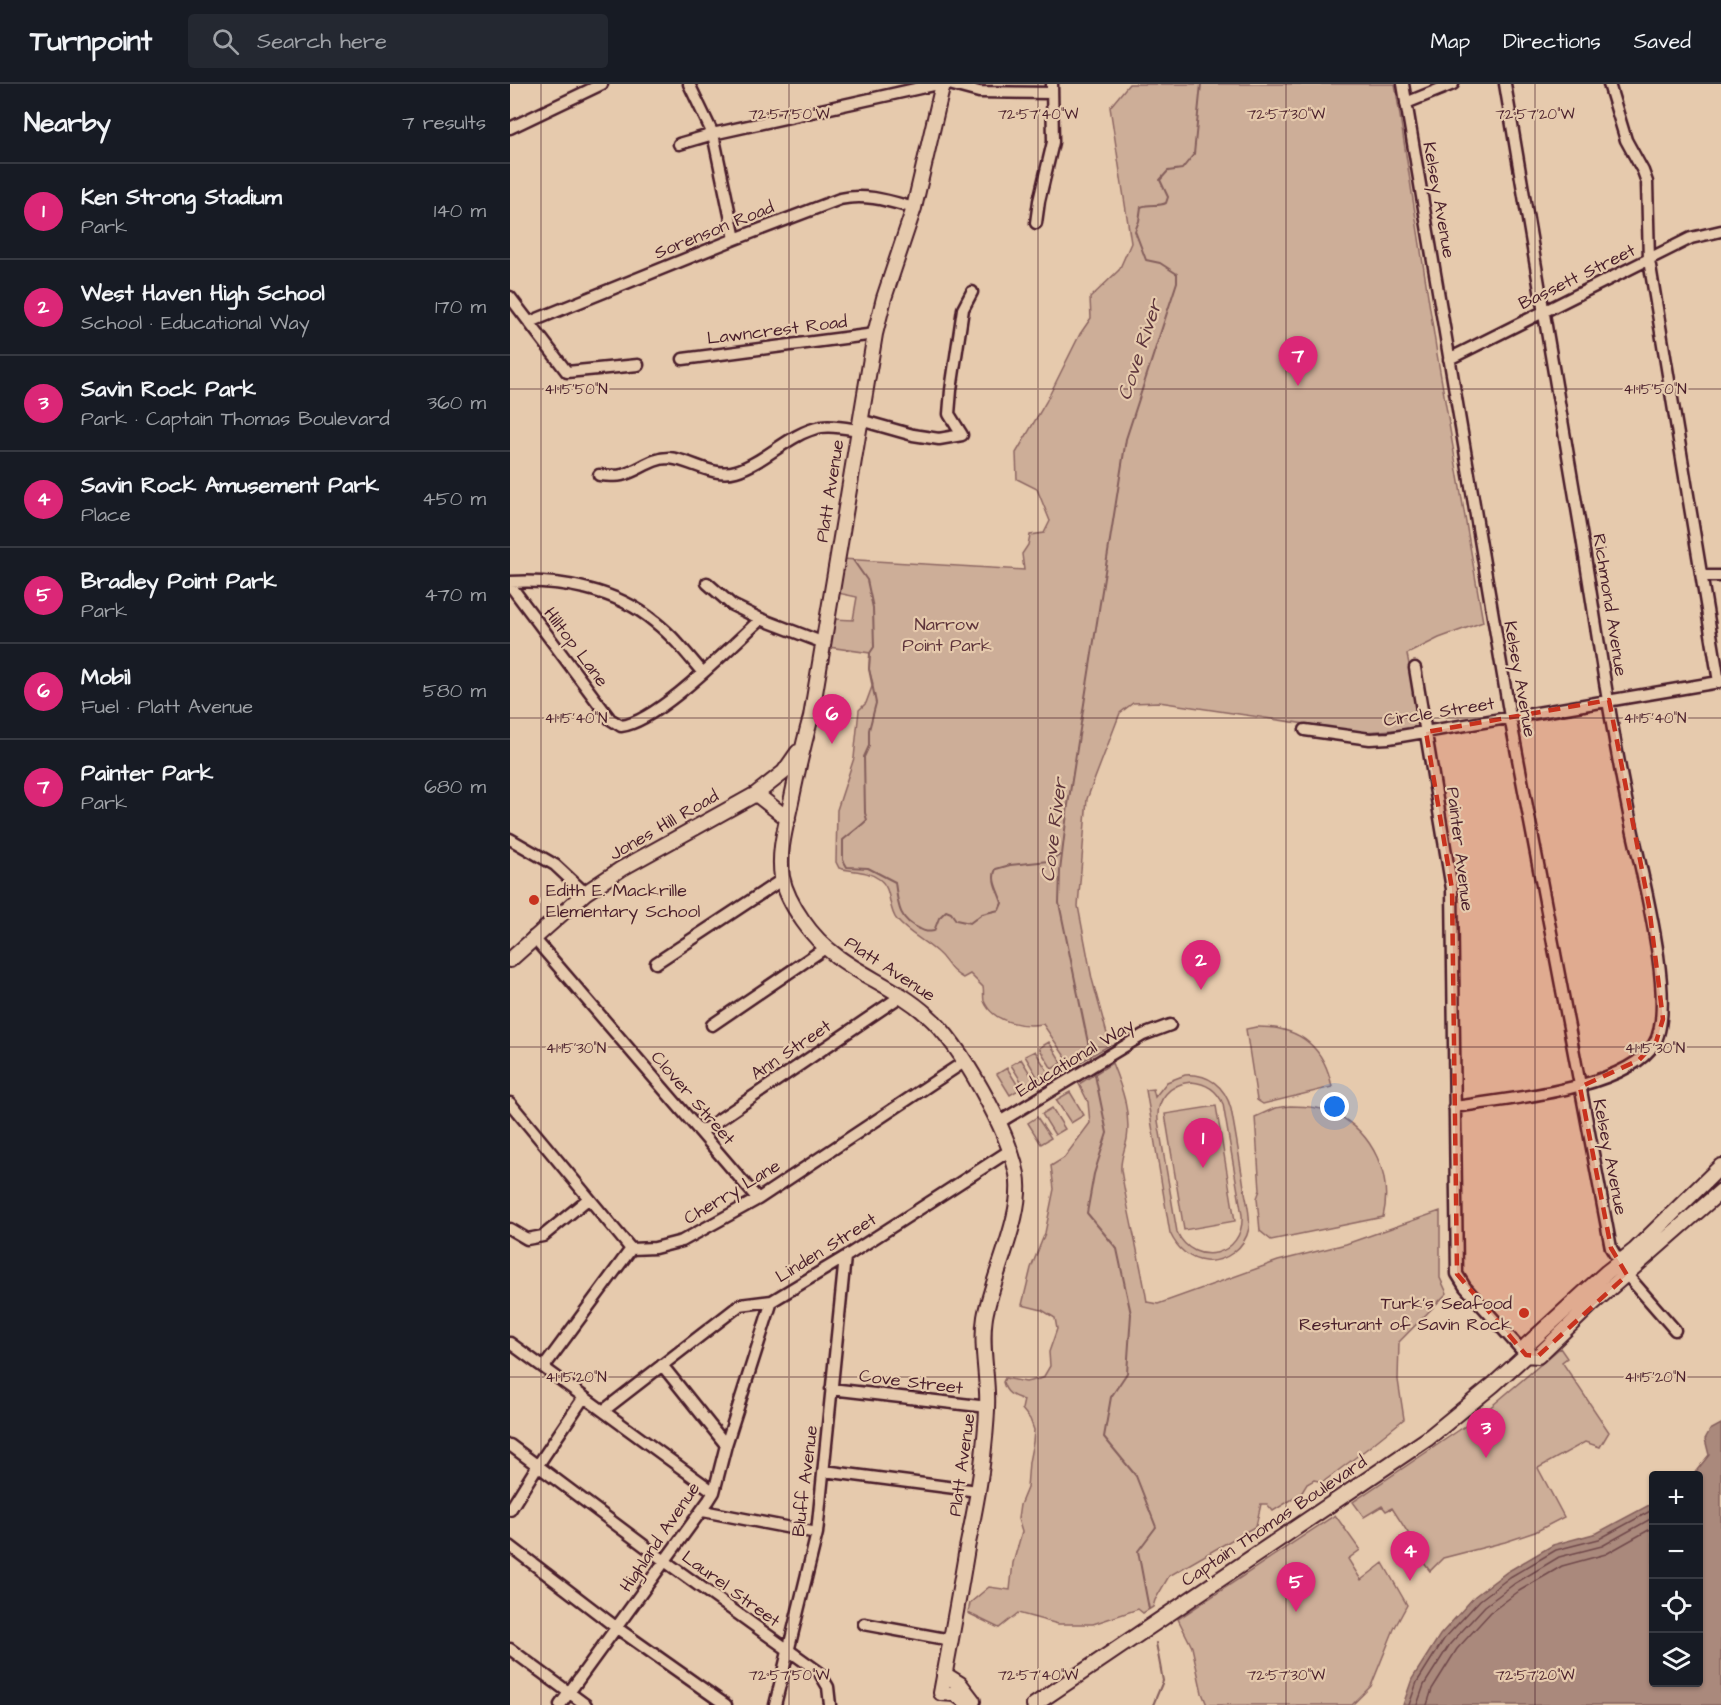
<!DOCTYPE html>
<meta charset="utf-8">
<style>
:root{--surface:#171b24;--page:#242831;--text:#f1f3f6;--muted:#9ea1a6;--line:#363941;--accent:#db2777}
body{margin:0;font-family:"Architects Daughter",sans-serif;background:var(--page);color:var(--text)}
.controls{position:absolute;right:18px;bottom:18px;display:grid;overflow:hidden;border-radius:6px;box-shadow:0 2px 4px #0004}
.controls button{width:54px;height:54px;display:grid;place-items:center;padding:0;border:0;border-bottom:2px solid var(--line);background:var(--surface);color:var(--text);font:30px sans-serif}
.you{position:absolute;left:825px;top:1023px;width:21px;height:21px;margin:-15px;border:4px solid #fff;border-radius:50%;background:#1a73e8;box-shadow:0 0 0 9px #1a73e833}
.badge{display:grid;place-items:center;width:39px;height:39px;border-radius:50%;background:var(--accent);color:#fff;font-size:20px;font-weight:700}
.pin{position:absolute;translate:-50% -50px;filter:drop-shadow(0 2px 3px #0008)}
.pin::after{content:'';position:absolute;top:32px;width:21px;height:18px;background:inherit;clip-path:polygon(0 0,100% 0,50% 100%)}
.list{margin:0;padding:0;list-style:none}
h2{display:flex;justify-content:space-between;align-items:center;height:78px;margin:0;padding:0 24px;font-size:26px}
h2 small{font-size:20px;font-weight:400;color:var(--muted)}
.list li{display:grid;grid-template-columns:39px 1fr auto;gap:18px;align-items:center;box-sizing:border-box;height:96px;padding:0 24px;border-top:2px solid var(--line)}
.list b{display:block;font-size:22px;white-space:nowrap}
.list p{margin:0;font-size:20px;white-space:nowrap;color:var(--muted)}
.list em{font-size:20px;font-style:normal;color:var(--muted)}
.icon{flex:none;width:33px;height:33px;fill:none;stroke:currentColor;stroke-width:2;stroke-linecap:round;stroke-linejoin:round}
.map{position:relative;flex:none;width:1211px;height:1621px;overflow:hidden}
header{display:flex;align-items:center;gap:36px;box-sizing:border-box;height:84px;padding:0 30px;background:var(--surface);border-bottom:2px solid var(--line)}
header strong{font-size:28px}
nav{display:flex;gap:33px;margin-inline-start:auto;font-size:21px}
.search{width:420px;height:54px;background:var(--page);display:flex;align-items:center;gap:15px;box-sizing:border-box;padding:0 21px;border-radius:6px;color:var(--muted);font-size:22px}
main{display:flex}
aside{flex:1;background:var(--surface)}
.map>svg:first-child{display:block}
.green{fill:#cdae98;stroke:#8c6662;stroke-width:1.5;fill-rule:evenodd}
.water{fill:#aa897c;stroke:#845f5c;stroke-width:1.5}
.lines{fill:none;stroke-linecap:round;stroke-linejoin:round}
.shore{stroke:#70494b;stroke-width:1.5}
.stream{stroke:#845f5c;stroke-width:2}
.minor-casing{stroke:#4a1f2b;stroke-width:15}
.major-casing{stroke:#4a1f2b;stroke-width:18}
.minor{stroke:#e6caad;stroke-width:10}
.major{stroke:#e6caad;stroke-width:14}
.marked{fill:#c8321e;fill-opacity:0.2;stroke:#c8321e;stroke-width:4.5;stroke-dasharray:12 8;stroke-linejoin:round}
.ticks{fill:none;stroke:#4a1f2b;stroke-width:1.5;stroke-opacity:0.45}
.poi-dot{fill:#c8321e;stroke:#e6caad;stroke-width:2}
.labels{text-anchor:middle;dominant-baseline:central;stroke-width:4.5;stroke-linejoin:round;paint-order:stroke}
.street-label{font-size:18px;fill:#4a1f2b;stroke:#e6caad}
.park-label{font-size:18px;fill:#5e343b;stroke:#e6caad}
.poi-label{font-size:18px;fill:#4a1f2b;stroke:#e6caad;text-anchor:start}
.water-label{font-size:20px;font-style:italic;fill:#5d343b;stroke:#e6caad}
.ticks-label{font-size:15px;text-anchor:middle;fill:#4a1f2b;stroke:#e6caad;stroke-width:4.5;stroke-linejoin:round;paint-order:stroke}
</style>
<header>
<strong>Turnpoint</strong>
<div class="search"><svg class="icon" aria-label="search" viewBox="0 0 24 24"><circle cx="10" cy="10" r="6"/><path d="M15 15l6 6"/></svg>Search here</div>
<nav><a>Map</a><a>Directions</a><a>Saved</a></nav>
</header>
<main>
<aside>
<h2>Nearby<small>7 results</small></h2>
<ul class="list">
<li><span class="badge">1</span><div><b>Ken Strong Stadium</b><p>Park</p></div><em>140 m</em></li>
<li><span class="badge">2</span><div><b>West Haven High School</b><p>School · Educational Way</p></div><em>170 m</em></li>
<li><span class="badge">3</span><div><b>Savin Rock Park</b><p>Park · Captain Thomas Boulevard</p></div><em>360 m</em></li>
<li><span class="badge">4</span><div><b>Savin Rock Amusement Park</b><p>Place</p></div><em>450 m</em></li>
<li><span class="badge">5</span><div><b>Bradley Point Park</b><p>Park</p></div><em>470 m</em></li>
<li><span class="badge">6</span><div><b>Mobil</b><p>Fuel · Platt Avenue</p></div><em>580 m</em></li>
<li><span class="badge">7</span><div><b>Painter Park</b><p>Park</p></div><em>680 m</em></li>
</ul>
</aside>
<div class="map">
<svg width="1211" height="1621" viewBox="0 0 1211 1621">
<rect width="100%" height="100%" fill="#e6caad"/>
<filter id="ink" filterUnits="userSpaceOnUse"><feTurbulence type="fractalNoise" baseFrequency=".0167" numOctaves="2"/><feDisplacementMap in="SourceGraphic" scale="12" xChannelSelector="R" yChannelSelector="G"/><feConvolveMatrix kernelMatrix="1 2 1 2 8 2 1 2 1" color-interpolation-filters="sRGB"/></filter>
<g filter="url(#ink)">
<!-- green -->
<path class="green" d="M 619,0 L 885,0 L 927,270 L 973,538 L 929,554 L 897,570 L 911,644 L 854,648 L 822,644 L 649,618 L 623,619 L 610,629 L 577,715 L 568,822 L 582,895 L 600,961 L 562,983 L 533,940 C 513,943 483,939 474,917 C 473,913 474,907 473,903 L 460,890 L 453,894 C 437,885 439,878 427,868 C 415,857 398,849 387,836 C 377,824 383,805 369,795 C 357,786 343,788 329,784 L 326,778 L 327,726 L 344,674 L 349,626 L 356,619 L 363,600 L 359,585 L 360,569 L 319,563 L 323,535 L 343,536 L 347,513 L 328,509 L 332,475 L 514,486 L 512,470 L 518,461 L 520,451 L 534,449 L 540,437 L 527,405 L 507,395 L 506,369 L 536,318 L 570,250 L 581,234 L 580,214 L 609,186 L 621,159 L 600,23 Z
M 746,943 C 788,942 814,962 822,1003 L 753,1020 L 747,1016 L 736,945 Z
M 539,958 L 552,979 L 542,985 L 529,964 Z
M 525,967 L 538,988 L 528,994 L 515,972 Z
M 511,975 L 524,996 L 514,1002 L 501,981 Z
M 602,979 C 612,1004 621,1028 617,1055 C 615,1065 610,1076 611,1086 C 618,1130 630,1174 637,1218 L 648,1220 L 768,1177 L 836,1160 L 930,1127 L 930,1194 L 937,1209 L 889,1258 L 888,1296 L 894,1335 L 858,1364 L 813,1398 L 804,1396 L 797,1400 L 791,1410 L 763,1427 L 757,1420 L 751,1420 L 746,1442 L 659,1492 L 645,1516 L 643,1523 L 633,1529 L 628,1525 L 583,1540 L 548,1540 L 508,1529 L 489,1544 L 458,1529 L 460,1519 L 479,1503 L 500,1506 L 503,1479 L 512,1448 L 508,1435 L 510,1421 L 517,1404 L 519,1378 L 523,1358 L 524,1346 L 520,1335 L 512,1325 L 514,1316 C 503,1312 496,1310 493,1298 L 495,1294 L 516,1298 L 533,1294 L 540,1282 L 539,1268 L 547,1245 L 545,1234 L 532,1226 L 512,1221 L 521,1184 L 535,1149 L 544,1105 L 541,1082 L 554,1074 L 580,1039 L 578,1018 L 569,1000 Z
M 497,984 L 510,1005 L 500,1011 L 487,990 Z
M 675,991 C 698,989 715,1002 721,1025 C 726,1051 730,1077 734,1103 C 736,1116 741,1130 739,1144 C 735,1164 715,1179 695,1177 C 678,1175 667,1164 660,1149 L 636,1006 L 643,1005 L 645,1013 L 657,998 ZM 681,998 C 696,999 707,1006 713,1020 L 732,1131 C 735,1172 684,1185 667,1148 L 648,1037 C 646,1015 660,1000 681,998 Z
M 560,1008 L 574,1031 L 561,1039 L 546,1016 Z
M 706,1022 L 725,1137 L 674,1146 L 655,1030 Z
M 780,1022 C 795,1022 812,1023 826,1030 C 863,1049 883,1092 873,1133 L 761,1156 L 750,1147 L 747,1114 L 750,1106 L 745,1033 L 765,1024 Z
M 542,1024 L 555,1045 L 545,1051 L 532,1030 Z
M 527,1033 L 541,1054 L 531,1060 L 518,1039 Z
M 1050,1264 L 1057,1274 L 1052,1278 L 1099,1348 L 1090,1363 L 1075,1358 L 1028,1384 L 1054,1433 L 1025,1448 L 995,1458 L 933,1474 L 920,1487 L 896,1456 L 900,1452 L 882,1424 L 876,1427 L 872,1422 L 854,1433 L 843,1418 L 970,1332 Z
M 825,1431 L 850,1466 L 838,1475 L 851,1496 L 873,1479 L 897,1521 L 884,1545 L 861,1602 L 842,1621 L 697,1621 L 692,1609 L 682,1563 L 668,1535 Z"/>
<!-- water -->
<path class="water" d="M 1211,1340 L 1211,1621 L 893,1621 L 902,1595 L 930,1551 L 965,1512 L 997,1488 L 1043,1461 L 1087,1449 L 1143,1419 L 1144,1598 L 1188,1598 L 1188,1392 L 1183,1391 L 1199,1371 L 1195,1355 L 1200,1346 Z"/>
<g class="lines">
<!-- shore -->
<path class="shore" d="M 899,1621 L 907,1598 L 934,1555 L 970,1516 L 1000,1493 L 1046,1466 L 1089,1455 L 1144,1425
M 907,1621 L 914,1601 L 940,1560 L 975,1522 L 1004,1500 L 1049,1473 L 1092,1462 L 1144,1433
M 917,1621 L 922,1605 L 947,1565 L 981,1528 L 1009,1507 L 1052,1482 L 1096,1470 L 1144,1443"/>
<!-- stream -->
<path class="stream" d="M 343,476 L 357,496 L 363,524 L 364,563 L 360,569 L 359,585 L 366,619 L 359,646 L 359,662 L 354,673 L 355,729 L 357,736 C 349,744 341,749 333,756 L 333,776 L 337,783 L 358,784 L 385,798 C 388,820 388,836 410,845 C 415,848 418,848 424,847 L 429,834 L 436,827 L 441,829 L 446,836 L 460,839 L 472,830 L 489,826 L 492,819 C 489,808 480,796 486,785 L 500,781 L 539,777 L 552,770
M 582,978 L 549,819 L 550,787 L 558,721 L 616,355 L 667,198 L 667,190 L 650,179 L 636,176 L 625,147 L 629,137 L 631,123 C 640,119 648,123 656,119 L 658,113 L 650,96 L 658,87 L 672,85 L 684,70 L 691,0
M 584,986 L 597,1049 L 584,1090 L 577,1129 L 607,1165 L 621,1230 L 617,1289 L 601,1313 L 594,1353 L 626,1392 L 646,1443 L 628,1467 L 639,1525
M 643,1621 L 653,1597 L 646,1559"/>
<!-- minor casing -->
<g class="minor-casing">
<path id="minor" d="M 179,0 L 203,50 L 225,155
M 439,0 L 469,8 L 542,9
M 893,0 L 1000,633 L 1101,1164 L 1117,1191 L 1165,1246
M 896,19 L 943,0
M 0,44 L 92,0
M 169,60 L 207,49 L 428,0
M 526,139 L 529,117 L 543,58 L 542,0
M 0,213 L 57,288 L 128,281
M 20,238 L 225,155 L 330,115 C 356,109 379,117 404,124
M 173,275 L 365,250
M 939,275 L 1181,154 L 1211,147
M 350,336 L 403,351 L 429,355 L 452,351 L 439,330 L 441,306 L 453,225 L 462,208
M 89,391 C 96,391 105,393 112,391 C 129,387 141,374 159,374 C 182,376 203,394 226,387 C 256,378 279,349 311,343 C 323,341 336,344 348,346
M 1192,492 L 1211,492
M 0,498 C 49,495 106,505 145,538 C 163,552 178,571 193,589
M 197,499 L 222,521 L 251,535 L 314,559
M 0,501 L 100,635 L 111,642 C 148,638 222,561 251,535
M 905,584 L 942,805 L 947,1190 L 955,1203 L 1016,1271
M 795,646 L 860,655 L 879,654 L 1209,598 L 1139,176 L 1137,98 L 1133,87 L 1116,56 L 1099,0
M 0,755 L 45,781 L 75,809
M 23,853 L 248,1115
M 146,879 L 273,795
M 202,941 L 315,864
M 0,1019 L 121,1165
M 944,1023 C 995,1015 1116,1006 1144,960 C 1167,923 1133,794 1123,749 C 1102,652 1088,553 1072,454 C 1046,303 1021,151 995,0
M 488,1039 L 633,951 L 660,941
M 191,1048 L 391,912
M 0,1145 L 17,1155 L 33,1152 L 78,1115
M 0,1259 L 204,1408
M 152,1281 L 216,1361
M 34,1283 L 121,1165 L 145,1164 L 172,1157 L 248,1115 L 454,978
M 321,1305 L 478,1323
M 93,1327 L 230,1221 L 262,1217 L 335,1173 L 499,1067
M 0,1361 L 156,1478 L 309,1588 L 318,1603 L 320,1621
M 314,1387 L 468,1407
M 0,1426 L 28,1381 L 74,1313
M 193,1427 L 307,1449
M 0,1462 L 107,1544 L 216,1621
M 354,1540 L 441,1556
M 0,1565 L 76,1621
M 50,1621 L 199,1416 L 204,1408 L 216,1361 L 262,1217
M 265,1621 L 307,1449 L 335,1173"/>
</g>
<!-- major casing -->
<g class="major-casing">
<path id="major" d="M 433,0 L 404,124 L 374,214 L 365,250 L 301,633 C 293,661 287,689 281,718 C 276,742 268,767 272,793 C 275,808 284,824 293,837 C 327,887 376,894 417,931 C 451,960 498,1047 507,1090 C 515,1129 482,1192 475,1233 C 471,1258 476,1283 477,1308 C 478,1327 476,1345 474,1363 C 471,1397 464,1431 457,1464 C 449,1513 440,1561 431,1609 L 445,1610 L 462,1621
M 246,710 L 278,735
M 0,876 L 75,809 L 111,785 L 246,710 L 274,688 L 288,668
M 1016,1271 L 1028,1272 L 1081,1221 L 1211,1107
M 434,1590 L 450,1600 L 463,1617
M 524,1621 L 917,1355 L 983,1301 L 1016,1271 L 1017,1261 L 1097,1188 L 1125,1166 L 1211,1082"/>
</g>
<!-- minor -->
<use href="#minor" class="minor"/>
<!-- major -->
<use href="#major" class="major"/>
</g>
</g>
<!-- marked area -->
<path class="marked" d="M 1099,616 L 1139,822 L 1153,935 L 1146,958 L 1129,976 L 1070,1003 L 1101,1164 L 1117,1191 L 1028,1272 L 1016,1271 L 947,1190 L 942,805 L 916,648 Z"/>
<!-- ticks -->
<path class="ticks" d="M 31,0 L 31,1621M 279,0 L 279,1621M 528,0 L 528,1621M 776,0 L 776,1621M 1025,0 L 1025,1621M 0,305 L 1211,305M 0,634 L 1211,634M 0,963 L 1211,963M 0,1293 L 1211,1293"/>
<!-- markers -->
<g class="poi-dot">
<circle cx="24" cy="816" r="6"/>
<circle cx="1014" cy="1229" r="6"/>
</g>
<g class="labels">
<!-- street labels -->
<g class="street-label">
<text transform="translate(929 116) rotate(80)">Kelsey Avenue</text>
<text transform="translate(204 146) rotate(-22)">Sorenson Road</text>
<text transform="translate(1067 193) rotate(-26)">Bassett Street</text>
<text transform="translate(267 246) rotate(-7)">Lawncrest Road</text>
<text transform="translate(320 407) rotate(-81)">Platt Avenue</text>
<text transform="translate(1100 521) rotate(81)">Richmond Avenue</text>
<text transform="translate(66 563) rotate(53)">Hilltop Lane</text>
<text transform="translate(1010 595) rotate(80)">Kelsey Avenue</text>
<text transform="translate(929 628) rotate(-9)">Circle Street</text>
<text transform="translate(154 741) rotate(-30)">Jones Hill Road</text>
<text transform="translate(950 765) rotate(83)">Painter Avenue</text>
<text transform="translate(380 885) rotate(33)">Platt Avenue</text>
<text transform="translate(281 966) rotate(-34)">Ann Street</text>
<text transform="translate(565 974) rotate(-31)">Educational Way</text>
<text transform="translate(183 1014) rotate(49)">Clover Street</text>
<text transform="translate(1100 1073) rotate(79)">Kelsey Avenue</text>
<text transform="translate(222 1108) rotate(-31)">Cherry Lane</text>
<text transform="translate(316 1164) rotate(-32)">Linden Street</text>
<text transform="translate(401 1298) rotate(7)">Cove Street</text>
<text transform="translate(452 1381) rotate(-82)">Platt Avenue</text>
<text transform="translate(295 1397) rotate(-83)">Bluff Avenue</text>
<text transform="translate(764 1437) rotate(-34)">Captain Thomas Boulevard</text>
<text transform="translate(150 1453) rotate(-56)">Highland Avenue</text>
<text transform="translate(221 1505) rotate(36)">Laurel Street</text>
</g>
<!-- park labels -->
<g class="park-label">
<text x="437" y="540">Narrow<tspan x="437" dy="21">Point Park</tspan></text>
</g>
<!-- poi labels -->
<g class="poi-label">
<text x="36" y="806">Edith E. Mackrille<tspan x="36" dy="21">Elementary School</tspan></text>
<text x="1002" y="1219" text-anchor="end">Turk's Seafood<tspan x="1002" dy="21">Resturant of Savin Rock</tspan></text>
</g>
<!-- water labels -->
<g class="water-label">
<text transform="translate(630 266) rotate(-72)">Cove River</text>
<text transform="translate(544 746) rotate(-83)">Cove River</text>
</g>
</g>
<g class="ticks-label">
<text x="279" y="35">72°57'50"W</text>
<text x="528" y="35">72°57'40"W</text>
<text x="776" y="35">72°57'30"W</text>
<text x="1025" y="35">72°57'20"W</text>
<text x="66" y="310">41°15'50"N</text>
<text x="1145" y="310">41°15'50"N</text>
<text x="66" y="639">41°15'40"N</text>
<text x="1145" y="639">41°15'40"N</text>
<text x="66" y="969">41°15'30"N</text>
<text x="1145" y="969">41°15'30"N</text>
<text x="66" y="1298">41°15'20"N</text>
<text x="1145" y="1298">41°15'20"N</text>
<text x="279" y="1596">72°57'50"W</text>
<text x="528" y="1596">72°57'40"W</text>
<text x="776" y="1596">72°57'30"W</text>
<text x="1025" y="1596">72°57'20"W</text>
</g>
</svg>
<div class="controls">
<button>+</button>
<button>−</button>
<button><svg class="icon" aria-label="locate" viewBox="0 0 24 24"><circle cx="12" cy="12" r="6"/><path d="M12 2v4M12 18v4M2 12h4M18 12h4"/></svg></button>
<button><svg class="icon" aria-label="layers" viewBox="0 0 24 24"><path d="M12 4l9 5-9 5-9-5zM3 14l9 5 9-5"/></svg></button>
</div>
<div class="you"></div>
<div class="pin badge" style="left:693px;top:1084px">1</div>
<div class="pin badge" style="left:691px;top:906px">2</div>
<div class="pin badge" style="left:976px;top:1374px">3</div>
<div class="pin badge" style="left:900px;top:1497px">4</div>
<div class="pin badge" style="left:786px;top:1528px">5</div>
<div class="pin badge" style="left:322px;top:660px">6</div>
<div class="pin badge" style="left:788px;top:302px">7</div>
</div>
</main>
